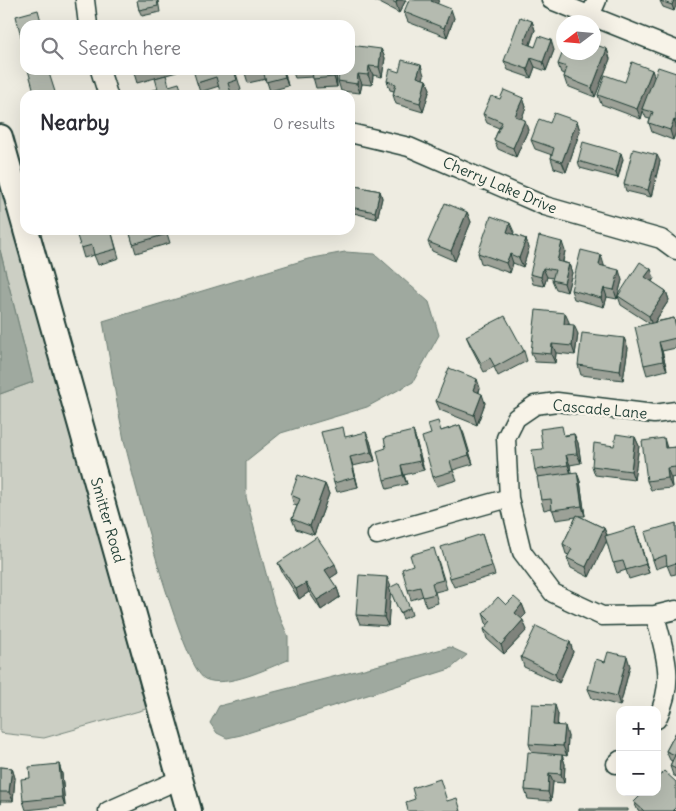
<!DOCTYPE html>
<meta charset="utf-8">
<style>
:root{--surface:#fff;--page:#f2f2f3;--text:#2b2b33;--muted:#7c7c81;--line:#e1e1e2}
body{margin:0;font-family:Delius,sans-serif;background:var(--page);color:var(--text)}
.controls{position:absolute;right:15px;bottom:15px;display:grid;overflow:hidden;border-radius:10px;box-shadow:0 5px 20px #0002}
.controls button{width:45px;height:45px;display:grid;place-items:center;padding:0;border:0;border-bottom:1px solid var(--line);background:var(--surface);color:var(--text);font:25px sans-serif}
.compass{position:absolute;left:556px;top:15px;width:45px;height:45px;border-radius:50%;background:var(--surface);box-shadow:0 5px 20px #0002;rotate:254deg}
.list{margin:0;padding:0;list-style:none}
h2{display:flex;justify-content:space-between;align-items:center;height:65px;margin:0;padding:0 20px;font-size:21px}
h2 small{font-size:16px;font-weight:400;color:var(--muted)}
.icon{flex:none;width:28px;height:28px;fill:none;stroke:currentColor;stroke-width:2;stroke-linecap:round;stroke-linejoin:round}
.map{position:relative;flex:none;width:676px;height:811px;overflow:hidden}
.search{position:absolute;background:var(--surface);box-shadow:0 5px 20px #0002;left:20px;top:20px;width:335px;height:55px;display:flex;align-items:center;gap:12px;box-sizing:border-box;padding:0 18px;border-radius:15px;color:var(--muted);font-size:19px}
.panel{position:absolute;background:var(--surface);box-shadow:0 5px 20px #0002;left:20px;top:90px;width:335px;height:145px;border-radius:15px}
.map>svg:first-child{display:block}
.green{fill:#cccfc4;stroke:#76867c}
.water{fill:#9fa99f;stroke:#6c7e74}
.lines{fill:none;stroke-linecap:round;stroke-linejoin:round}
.street-casing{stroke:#1f3d34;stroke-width:21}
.secondary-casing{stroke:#1f3d34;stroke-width:28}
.street{stroke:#f7f3e8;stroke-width:18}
.secondary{stroke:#f7f3e8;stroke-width:24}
.wall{fill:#9ca197;stroke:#1f3d34}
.shaded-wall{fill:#7f837b;stroke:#1f3d34}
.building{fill:#b5bbb0;stroke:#1f3d34}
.labels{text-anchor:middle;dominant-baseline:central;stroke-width:5;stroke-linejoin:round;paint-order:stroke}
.street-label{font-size:15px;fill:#1f3d34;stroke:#f7f3e8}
</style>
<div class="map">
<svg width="676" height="811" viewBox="0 0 676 811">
<rect width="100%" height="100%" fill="#eeece1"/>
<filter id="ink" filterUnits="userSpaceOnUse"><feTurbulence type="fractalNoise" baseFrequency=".02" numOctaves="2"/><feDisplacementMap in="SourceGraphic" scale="10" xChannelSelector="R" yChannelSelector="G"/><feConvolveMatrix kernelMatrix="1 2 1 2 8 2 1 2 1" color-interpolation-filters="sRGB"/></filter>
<g filter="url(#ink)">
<!-- green -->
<path class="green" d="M 0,169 L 146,709 L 44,738 L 0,733 L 0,394 L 33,382 L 0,250 Z"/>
<!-- water -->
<path class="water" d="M 0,250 L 33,382 L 0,394 Z
M 345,252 L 375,254 L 429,302 L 439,335 L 413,382 L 367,407 L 281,433 L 246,461 L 246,497 L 274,604 L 288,636 L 288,660 C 268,668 227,689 205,679 C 182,667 132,474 124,440 C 116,401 110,360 103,321 L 308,259 Z
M 450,647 L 467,655 L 450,669 L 241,735 L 227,738 L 217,733 L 210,723 L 219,706 Z"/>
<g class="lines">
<!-- street casing -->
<g class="street-casing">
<path id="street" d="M 85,0 L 88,25
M 551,0 L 676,50
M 590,16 L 597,0
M 100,70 L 108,95
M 350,133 L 409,147 L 545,206 L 661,239 L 676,250
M 676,411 L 654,414 L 557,402 L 535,405 L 516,418 L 506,438 L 509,498 L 522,552 L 553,593 L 602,616 L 655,615 L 676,610
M 377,535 L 509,498
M 655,615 C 665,655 676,679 657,719
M 616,764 L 620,760
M 108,811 L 180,779"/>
</g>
<!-- secondary casing -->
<g class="secondary-casing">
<path id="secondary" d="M 0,137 L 25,226
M 26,230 L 189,811"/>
</g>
<!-- street -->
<use href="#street" class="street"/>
<!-- secondary -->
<use href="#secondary" class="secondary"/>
</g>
<!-- wall -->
<path class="wall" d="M 137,0 L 158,0 L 160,12 L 142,16 L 139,10 Z
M 374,0 L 406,0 L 399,13 Z
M 676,0 L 674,11 L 663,7 L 660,1 Z
M 437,3 L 454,18 L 447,37 L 408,22 L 404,12 Z
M 532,21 L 535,30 L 530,45 L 535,47 L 554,50 L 546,71 L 535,67 L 531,78 L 508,70 L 504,61 Z
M 381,49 L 385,58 L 382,77 L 373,75 L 372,85 L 362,84 L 360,93 L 341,91 L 338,81 Z
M 607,49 L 610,59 L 595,97 L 567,86 L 564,77 L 565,74 L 561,73 L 558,64 L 594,52 Z
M 133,70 L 177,70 L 177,72 L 137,83 Z
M 235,70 L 241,90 L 231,93 L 232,95 L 221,95 L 219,86 L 200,92 L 197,83 Z
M 244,70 L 284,70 L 288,86 L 270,91 L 266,79 L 248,83 Z
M 292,70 L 336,70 L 337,87 L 316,88 L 313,77 L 295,78 Z
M 652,70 L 654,77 L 676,73 L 676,132 L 673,140 L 652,132 L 649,123 L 650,119 L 646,118 L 643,111 L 641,119 L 601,104 L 598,95 Z
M 399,72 L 424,75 L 423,79 L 426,80 L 430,89 L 423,112 L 396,104 L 393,95 L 394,91 L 390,90 L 387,81 Z
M 523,98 L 526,107 L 521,119 L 528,130 L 516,157 L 498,149 L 494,140 L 499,128 L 487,123 L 483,114 L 500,99 Z
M 577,121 L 580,131 L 566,172 L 554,168 L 551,158 L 552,155 L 535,149 L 531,140 L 550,123 Z
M 623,159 L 618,178 L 580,168 L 578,161 Z
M 660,161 L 651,197 L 626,191 L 624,184 Z
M 350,185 L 380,191 L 382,198 L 377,219 L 350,212 Z
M 467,212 L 471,222 L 455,261 L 432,251 L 428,242 Z
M 111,230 L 119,258 L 98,265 L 94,255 L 84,258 L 81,248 L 100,231 Z
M 129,230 L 166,230 L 170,243 L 136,253 Z
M 514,232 L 513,234 L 526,239 L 529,248 L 523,267 L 513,263 L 510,273 L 481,263 L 478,253 Z
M 565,251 L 563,262 L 569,264 L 572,273 L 567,292 L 556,289 L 552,280 L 553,278 L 547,277 L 544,286 L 533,284 L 530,274 Z
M 604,265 L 604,267 L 622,280 L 618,295 L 654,278 L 652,282 L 666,291 L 669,300 L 655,322 L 674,318 L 676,324 L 676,348 L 662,351 L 667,370 L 647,375 L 644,365 L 649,323 L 621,305 L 618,296 L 617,299 L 607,297 L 604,307 L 574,299 L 571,290 Z
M 569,322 L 569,324 L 578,334 L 575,355 L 556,353 L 555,363 L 535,362 L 531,352 Z
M 466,336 L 524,351 L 527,361 L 498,376 L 494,367 L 484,372 L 470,345 Z
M 624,338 L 628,348 L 623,380 L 581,375 L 578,365 Z
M 480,388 L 479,392 L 485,403 L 477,425 L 440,410 L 436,401 Z
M 460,425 L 473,464 L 453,470 L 457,480 L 437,486 L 433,477 L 441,431 Z
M 413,431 L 416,440 L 424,470 L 404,475 L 407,484 L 387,489 L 384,480 Z
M 574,434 L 578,443 L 581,463 L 570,465 L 571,472 L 580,481 L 585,516 L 579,516 L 604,528 L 607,535 L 638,536 L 649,573 L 629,579 L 626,570 L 617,573 L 606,540 L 589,577 L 571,568 L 567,558 L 569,555 L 566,554 L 563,544 L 576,517 L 556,520 L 552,508 L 544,510 L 541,500 L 538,478 L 535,470 L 543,449 L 565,435 Z
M 346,437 L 370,441 L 375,461 L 353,466 L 358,487 L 337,492 L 334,483 Z
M 635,437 L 639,446 L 634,480 L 595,475 L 592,466 L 614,446 Z
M 676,447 L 676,477 L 671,478 L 672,488 L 651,490 L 647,481 L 667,448 Z
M 325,484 L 329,494 L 314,535 L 296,529 L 292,519 L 297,506 L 294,505 L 291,495 Z
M 676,523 L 676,574 L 671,575 L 667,565 L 656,569 L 653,560 Z
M 482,534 L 495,575 L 454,587 L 450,578 Z
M 437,557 L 447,589 L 435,592 L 438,603 L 426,607 L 423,596 L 411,600 L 408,590 Z
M 278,563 L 338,573 L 330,578 L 337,588 L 340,597 L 321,610 L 309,592 L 299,599 L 282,572 Z
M 391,587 L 410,608 L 412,615 L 403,619 L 390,590 L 388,626 L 360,624 L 356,615 Z
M 522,604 L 526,614 L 521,619 L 527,630 L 504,654 L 487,639 L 484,629 L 488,625 L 486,623 L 483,613 L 506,605 Z
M 570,642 L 573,652 L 559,683 L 524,667 L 521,657 Z
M 605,662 L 630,666 L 620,706 L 592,698 L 588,689 Z
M 558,714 L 557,726 L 568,736 L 567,756 L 562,755 L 565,764 L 564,783 L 553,782 L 551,801 L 528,799 L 525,790 L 532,752 L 529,744 Z
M 676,732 L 676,777 L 673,775 L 670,766 L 672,761 L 670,760 L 666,751 Z
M 59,764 L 62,774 L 65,806 L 26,810 L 23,801 L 30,778 Z
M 0,767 L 12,768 L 15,778 L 13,801 L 0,801 L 0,805 Z
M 634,802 L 676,811 L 638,811 Z"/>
<!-- shaded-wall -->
<path class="shaded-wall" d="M 397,0 L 406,0 L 399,13 L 396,3 Z
M 432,0 L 439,0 L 435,10 L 431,1 Z
M 674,0 L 676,0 L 676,6 L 674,11 L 672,5 Z
M 451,9 L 454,18 L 447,37 L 444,28 Z
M 532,21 L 535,30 L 527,52 L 524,43 Z
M 551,40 L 554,50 L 546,71 L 543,62 Z
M 381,49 L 385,58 L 382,77 L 379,67 Z
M 607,49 L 610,59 L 595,97 L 592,88 Z
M 531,58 L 535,67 L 531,78 L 527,69 Z
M 421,65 L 424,75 L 421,86 L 417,77 Z
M 369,66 L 373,75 L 372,85 L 368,75 Z
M 283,70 L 284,70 L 288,86 L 285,77 Z
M 333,70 L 336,70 L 337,87 L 334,77 Z
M 652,70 L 655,79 L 642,109 L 643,111 L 641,119 L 637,109 Z
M 358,74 L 362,84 L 360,93 L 357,84 Z
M 426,80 L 430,89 L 423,112 L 420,103 Z
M 523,98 L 526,107 L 519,126 L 515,116 Z
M 525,120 L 528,130 L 516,157 L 513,148 Z
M 674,120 L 676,126 L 676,132 L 673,140 L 670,130 Z
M 577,121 L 580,131 L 566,172 L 562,162 Z
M 621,153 L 623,159 L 618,178 L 616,172 Z
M 657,155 L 660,161 L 651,197 L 648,190 Z
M 380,191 L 382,198 L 377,219 L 375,212 Z
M 467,212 L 471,222 L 455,261 L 451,251 Z
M 510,223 L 514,232 L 510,241 L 507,232 Z
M 526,239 L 529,248 L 523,267 L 519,258 Z
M 562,242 L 565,251 L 561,270 L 557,261 Z
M 510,254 L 513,263 L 510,273 L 506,263 Z
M 601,255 L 604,265 L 602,275 L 599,265 Z
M 569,264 L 572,273 L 567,292 L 564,283 Z
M 543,268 L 547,277 L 544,286 L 541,277 Z
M 651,269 L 654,278 L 648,286 L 645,277 Z
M 619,270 L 622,280 L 617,299 L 614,290 Z
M 604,288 L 607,297 L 604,307 L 601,298 Z
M 666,291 L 669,300 L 652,326 L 649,316 Z
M 565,313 L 569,322 L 568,333 L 564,324 Z
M 574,325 L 578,334 L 575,355 L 572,346 Z
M 624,338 L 628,348 L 623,380 L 620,371 Z
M 659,342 L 662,351 L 667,370 L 663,361 Z
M 552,344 L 556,353 L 555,363 L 551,354 Z
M 477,379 L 480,388 L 476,399 L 473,390 Z
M 482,394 L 485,403 L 477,425 L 474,415 Z
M 460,425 L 464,434 L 473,464 L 469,455 Z
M 413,431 L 416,440 L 424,470 L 420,461 Z
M 366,432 L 370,441 L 375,461 L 371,452 Z
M 574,434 L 578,443 L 581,463 L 577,454 Z
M 635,437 L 639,446 L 634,480 L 631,471 Z
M 664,438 L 667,448 L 668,458 L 665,448 Z
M 566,455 L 570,465 L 571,474 L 568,465 Z
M 350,457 L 353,466 L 358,487 L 355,477 Z
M 401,465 L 404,475 L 407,484 L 403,475 Z
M 667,468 L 671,478 L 672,488 L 668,478 Z
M 577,472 L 580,481 L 585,516 L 582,506 Z
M 325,484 L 329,494 L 314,535 L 310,526 Z
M 635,527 L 638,536 L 649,573 L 646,564 Z
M 604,528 L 608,538 L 589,577 L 586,567 Z
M 335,564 L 338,573 L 329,579 L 325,570 Z
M 387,577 L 391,587 L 388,626 L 384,617 Z
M 306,583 L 309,592 L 299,599 L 296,589 Z
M 337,588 L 340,597 L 321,610 L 317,600 Z
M 522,604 L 526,614 L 518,622 L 515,613 Z
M 523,620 L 527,630 L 504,654 L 501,645 Z
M 570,642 L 573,652 L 559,683 L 555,674 Z
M 627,656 L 630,666 L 620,706 L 617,696 Z
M 555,705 L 558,714 L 557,735 L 553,725 Z
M 565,726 L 568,736 L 567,756 L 563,746 Z
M 562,755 L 565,764 L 564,783 L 561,774 Z
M 59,764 L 62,774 L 65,806 L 62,797 Z
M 12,768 L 15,778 L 13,801 L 9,792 Z
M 549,773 L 553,782 L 551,801 L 548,792 Z"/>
<!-- building -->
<path class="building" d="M 137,0 L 157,0 L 158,6 L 139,10 Z
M 389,0 L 397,0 L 396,3 Z
M 409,0 L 432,0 L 431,1 L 451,9 L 444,28 L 404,12 Z
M 661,0 L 674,0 L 672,5 L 660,1 Z
M 38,10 L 42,25 L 25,25 L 25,53 L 16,16 Z
M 520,17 L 532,21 L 524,43 L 535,47 L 539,36 L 551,40 L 543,62 L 531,58 L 527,69 L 504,61 Z
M 594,44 L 607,49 L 592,88 L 564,77 L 567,67 L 558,64 L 564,49 L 564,52 L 594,52 Z
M 350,45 L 381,49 L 379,67 L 369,66 L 368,75 L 358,74 L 357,84 L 338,81 L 339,70 L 350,70 Z
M 402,60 L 421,65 L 417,77 L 426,80 L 420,103 L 393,95 L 396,84 L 387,81 L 390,69 L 399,72 Z
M 632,62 L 652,70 L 637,109 L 598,95 L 605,75 L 625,82 Z
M 658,67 L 676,73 L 676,82 L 675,85 L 676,85 L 676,121 L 674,120 L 670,130 L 649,123 L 653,112 L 642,109 Z
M 28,70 L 48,70 L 56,95 L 35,95 Z
M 133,70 L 146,70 L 134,73 Z
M 193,70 L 234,70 L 237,80 L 228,83 L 231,93 L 221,95 L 216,77 L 197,83 Z
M 244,70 L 261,70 L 245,74 Z
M 263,70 L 283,70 L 285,77 L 266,82 Z
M 312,70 L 333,70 L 334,77 L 313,79 Z
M 166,75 L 169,86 L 179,83 L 183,95 L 149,95 L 148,91 L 158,89 L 155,78 Z
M 504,90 L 523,98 L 515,116 L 525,120 L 513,148 L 494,140 L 502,122 L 483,114 L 491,96 L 500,99 Z
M 554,113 L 577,121 L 562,162 L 551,158 L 554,148 L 531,140 L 539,119 L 550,123 Z
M 583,142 L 621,153 L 616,172 L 578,161 Z
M 633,149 L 657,155 L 648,190 L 624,184 Z
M 350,185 L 380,191 L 375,212 L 350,207 Z
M 445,203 L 467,212 L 451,251 L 428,242 Z
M 491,216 L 510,223 L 507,232 L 526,239 L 519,258 L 510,254 L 506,263 L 478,253 Z
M 75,230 L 99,230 L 99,232 L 105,230 L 111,230 L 116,249 L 94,255 L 92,245 L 81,248 Z
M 129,230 L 166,230 L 167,234 L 133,244 Z
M 539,236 L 562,242 L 557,261 L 569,264 L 564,283 L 552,280 L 555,270 L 543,268 L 541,277 L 530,274 Z
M 581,250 L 601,255 L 599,265 L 619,270 L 614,290 L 604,288 L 601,298 L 571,290 Z
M 640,262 L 651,269 L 645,277 L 666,291 L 649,316 L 618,296 Z
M 536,310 L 565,313 L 564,324 L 574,325 L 572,346 L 552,344 L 551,354 L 531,352 Z
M 505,316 L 524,351 L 495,367 L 490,358 L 481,363 L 466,336 Z
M 674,318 L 676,327 L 676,338 L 659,342 L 663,361 L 644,365 L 635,327 Z
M 582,333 L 624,338 L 620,371 L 578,365 Z
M 449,368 L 477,379 L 473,390 L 482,394 L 474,415 L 436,401 Z
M 438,421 L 441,431 L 460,425 L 469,455 L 450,461 L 453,471 L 433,477 L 422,437 L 431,434 L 428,424 Z
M 562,426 L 564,436 L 574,434 L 577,454 L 566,455 L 568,465 L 535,470 L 532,450 L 543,449 L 540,429 Z
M 343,427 L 345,437 L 366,432 L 371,452 L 350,457 L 355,477 L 334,483 L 321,432 Z
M 413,431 L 420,461 L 401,465 L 403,475 L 384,480 L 377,451 L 386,448 L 384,438 Z
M 616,434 L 635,437 L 631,471 L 592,466 L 594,443 L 614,446 Z
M 664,438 L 665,448 L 676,447 L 676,467 L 667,468 L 668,478 L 647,481 L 642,441 Z
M 577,472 L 582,506 L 552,510 L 551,499 L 541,500 L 537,477 Z
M 298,475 L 325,484 L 310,526 L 292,519 L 300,499 L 291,495 Z
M 577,515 L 604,528 L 586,567 L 567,558 L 572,549 L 563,544 Z
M 676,523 L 676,563 L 667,566 L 666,555 L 653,560 L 645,532 Z
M 635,527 L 646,564 L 626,570 L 623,561 L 613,563 L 605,536 Z
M 482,534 L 492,566 L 450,578 L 441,547 Z
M 317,537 L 335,564 L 325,570 L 337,588 L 317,600 L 306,583 L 296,589 L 278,563 Z
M 434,548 L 443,580 L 432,583 L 435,594 L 423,597 L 420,587 L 408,590 L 402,569 L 413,565 L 410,555 Z
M 359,575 L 387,577 L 384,617 L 356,615 Z
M 399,583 L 410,608 L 400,613 L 389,588 Z
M 498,597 L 506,605 L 514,597 L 522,604 L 515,613 L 523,620 L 501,645 L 484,629 L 491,621 L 483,613 Z
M 536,626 L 570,642 L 555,674 L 521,657 Z
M 608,652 L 627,656 L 617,696 L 588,689 L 596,659 L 605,662 Z
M 532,704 L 555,705 L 553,725 L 565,726 L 563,746 L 529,744 Z
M 676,732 L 676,769 L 670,766 L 675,755 L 666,751 Z
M 528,752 L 562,755 L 561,774 L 549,773 L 548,792 L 525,790 Z
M 59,764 L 62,797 L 23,801 L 21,779 L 30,778 L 29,767 Z
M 0,767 L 12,768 L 9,792 L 0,792 Z
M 664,771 L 676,782 L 676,807 L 672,811 L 644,811 L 634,802 L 644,792 L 657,792 L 657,778 Z
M 440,779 L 447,801 L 457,798 L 461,811 L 408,811 L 406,802 L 415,799 L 412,788 Z
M 579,809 L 628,809 L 628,811 L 579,811 Z"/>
</g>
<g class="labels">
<!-- street labels -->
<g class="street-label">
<text transform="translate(500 185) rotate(23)">Cherry Lake Drive</text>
<text transform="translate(600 409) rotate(5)">Cascade Lane</text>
<text transform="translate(108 520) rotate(74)">Smitter Road</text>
</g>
</g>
</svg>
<div class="controls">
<button>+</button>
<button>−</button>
</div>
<svg class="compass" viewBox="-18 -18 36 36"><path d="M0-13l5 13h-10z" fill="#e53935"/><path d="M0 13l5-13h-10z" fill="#7c7c81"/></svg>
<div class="search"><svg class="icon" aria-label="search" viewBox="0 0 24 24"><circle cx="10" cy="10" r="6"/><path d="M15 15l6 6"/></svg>Search here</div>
<section class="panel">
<h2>Nearby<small>0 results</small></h2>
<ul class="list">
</ul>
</section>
</div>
